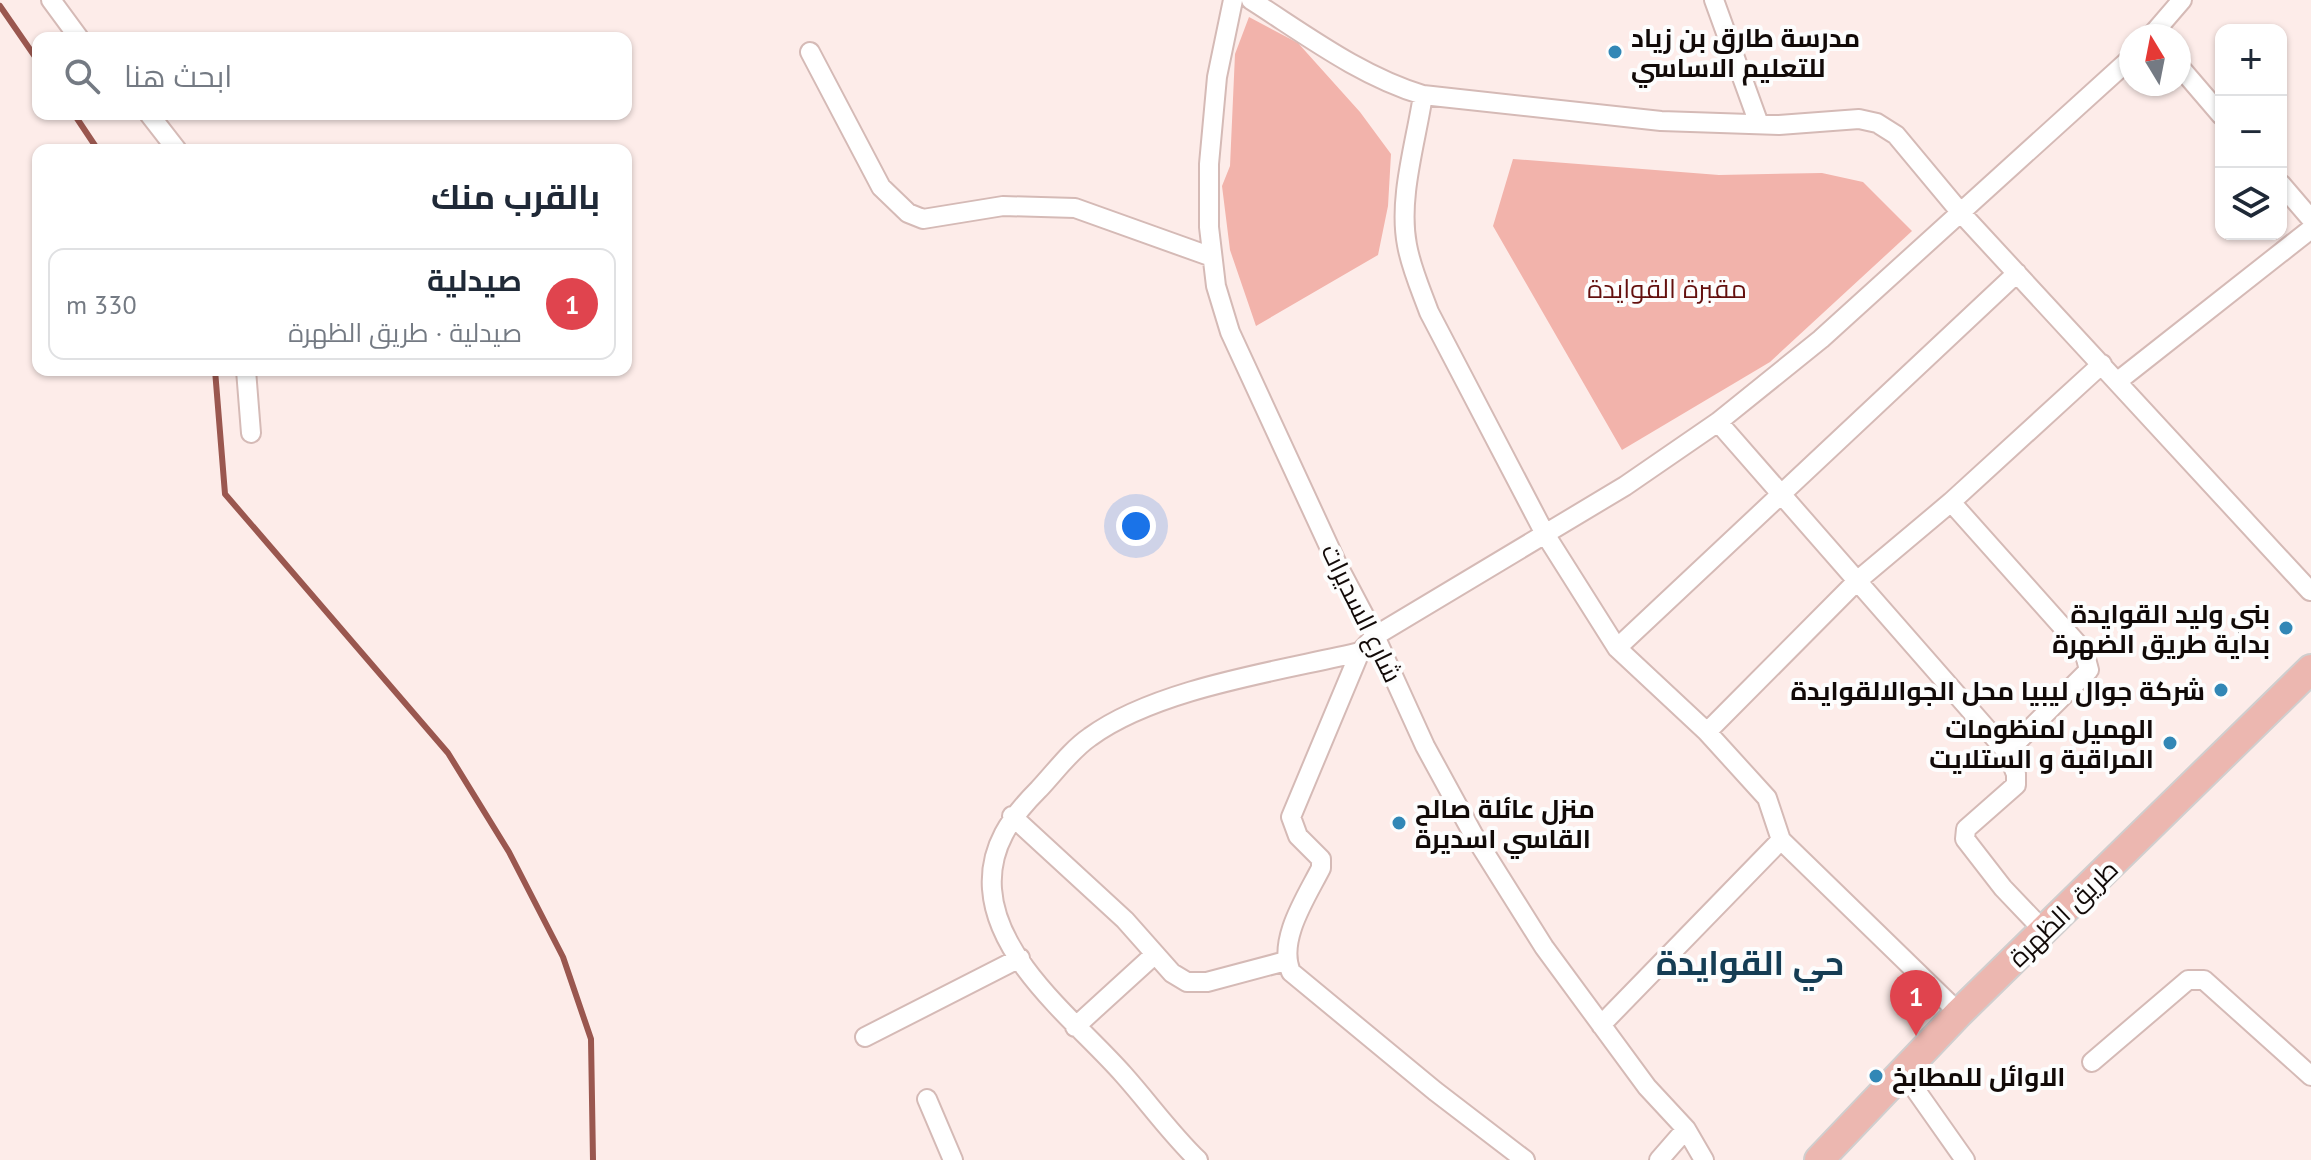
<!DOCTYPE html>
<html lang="ar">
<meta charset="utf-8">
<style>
:root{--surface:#fff;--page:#f6f6f7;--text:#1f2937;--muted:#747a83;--line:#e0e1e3;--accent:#7c3aed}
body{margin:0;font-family:"PT Sans",Cairo,sans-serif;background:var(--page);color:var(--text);direction:rtl}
.controls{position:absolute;right:24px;top:24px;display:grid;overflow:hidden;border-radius:16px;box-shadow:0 2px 6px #0004}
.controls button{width:72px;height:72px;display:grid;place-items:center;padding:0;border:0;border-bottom:2px solid var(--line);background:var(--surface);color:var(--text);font:40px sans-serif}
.compass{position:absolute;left:2119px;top:24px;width:72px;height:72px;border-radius:50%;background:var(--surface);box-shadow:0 2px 6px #0004;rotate:350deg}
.you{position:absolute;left:1136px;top:526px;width:28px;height:28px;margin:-20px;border:6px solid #fff;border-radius:50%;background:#1a73e8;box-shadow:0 0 0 12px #1a73e833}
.badge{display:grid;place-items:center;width:52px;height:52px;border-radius:50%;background:var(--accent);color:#fff;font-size:26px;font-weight:700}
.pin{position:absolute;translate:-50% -66px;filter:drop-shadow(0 2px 4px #0008)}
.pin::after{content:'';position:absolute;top:42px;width:28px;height:24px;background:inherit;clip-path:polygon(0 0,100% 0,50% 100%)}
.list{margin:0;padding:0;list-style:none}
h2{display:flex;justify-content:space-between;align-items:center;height:104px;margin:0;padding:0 32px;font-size:34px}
h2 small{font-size:26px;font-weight:400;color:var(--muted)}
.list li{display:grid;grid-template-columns:52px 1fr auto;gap:24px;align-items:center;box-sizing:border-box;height:112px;margin:0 16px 16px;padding:0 16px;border:2px solid var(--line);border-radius:16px}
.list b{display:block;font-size:30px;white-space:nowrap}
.list p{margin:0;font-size:26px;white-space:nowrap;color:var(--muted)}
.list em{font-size:26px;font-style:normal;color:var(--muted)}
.icon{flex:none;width:44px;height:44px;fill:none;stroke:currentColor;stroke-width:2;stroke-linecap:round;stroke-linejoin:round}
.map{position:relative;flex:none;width:2311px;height:1160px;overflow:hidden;direction:ltr}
.search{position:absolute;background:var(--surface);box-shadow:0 2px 6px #0004;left:32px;top:32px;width:600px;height:88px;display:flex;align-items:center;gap:20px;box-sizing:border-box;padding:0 28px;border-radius:16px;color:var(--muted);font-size:30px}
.panel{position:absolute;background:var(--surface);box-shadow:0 2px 6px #0004;left:32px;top:144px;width:600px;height:232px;border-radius:16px;direction:rtl}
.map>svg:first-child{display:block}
.green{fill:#f2b3ab}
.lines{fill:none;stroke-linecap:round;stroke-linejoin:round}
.stream{stroke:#9a574f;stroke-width:6}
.street-casing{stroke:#d5bab6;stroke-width:22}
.primary-casing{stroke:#d0cece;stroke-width:32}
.street{stroke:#fff;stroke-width:18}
.primary{stroke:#ecb7b0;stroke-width:28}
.poi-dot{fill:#3287b6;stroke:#fdfdfd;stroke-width:3}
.labels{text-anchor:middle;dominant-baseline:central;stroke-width:8;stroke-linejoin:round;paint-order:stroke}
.poi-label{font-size:26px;font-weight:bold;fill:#120a08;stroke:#fdfdfd;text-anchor:start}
.park-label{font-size:26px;fill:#64100e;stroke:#fdfdfd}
.street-label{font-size:26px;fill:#120a08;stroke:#fdfdfd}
.district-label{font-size:34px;font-weight:bold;fill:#153d54;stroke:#fdfdfd}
</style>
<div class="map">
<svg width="2311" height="1160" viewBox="0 0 2311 1160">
<rect width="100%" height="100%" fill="#fdece9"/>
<!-- green -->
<path class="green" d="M 1249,17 L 1298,43 L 1360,112 L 1391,154 L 1388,206 L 1378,255 L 1256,326 L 1230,250 L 1222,186 L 1230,166 L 1235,54 Z
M 1513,159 L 1719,175 L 1822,173 L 1863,182 L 1912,231 L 1770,362 L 1622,450 L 1493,226 Z"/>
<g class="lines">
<!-- stream -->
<path class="stream" d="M 0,6 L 38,61
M 74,114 L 98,150
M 215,370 L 225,494 L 448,753 L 509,852 L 563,957 L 591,1039 L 593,1160"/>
<!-- street casing -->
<g class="street-casing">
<path id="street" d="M 51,0 L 79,38
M 1233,0 L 1217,77 L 1209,164 L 1209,227 L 1216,286 L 1230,332 L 1338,566 L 1375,636 L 1425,746 L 1473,834 L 1544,947 L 1647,1087 L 1686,1129 L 1704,1160
M 1251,0 C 1306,35 1360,76 1423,95 L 1661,121 L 1779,125 L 1859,119 L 1877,123 L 1896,135 L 1961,213 L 2310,591
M 1714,0 L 1759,124
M 2151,36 L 2182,0
M 810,52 L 881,187 L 908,213 L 923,219 L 1003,206 L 1075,208 L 1212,257
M 2179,66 L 2221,115
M 1423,95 C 1416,142 1398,198 1407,245 C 1411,268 1421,290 1429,312 L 1545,534 L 1617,648 L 1707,732 L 1767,798 L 1781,840 L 1959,1013
M 149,114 L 177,150
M 2281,184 L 2311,219
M 246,370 L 251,433
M 2118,381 L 2311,229
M 1718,422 L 2007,752 L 2016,774 L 2016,785 L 1966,829 L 1965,839 L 2003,888 L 2044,931
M 1951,502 L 2102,364
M 1617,648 L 2017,273
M 1707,732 L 1857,581 L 1951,502 L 2084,651 L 2089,670 L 2007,752
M 1012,816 L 1125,920 L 1172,973 L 1187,982 L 1207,982 L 1286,961
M 1601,1025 L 1781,840
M 1075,1027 L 1154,955
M 865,1037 L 1020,958
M 2092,1062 L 2188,980 L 2204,980 L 2311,1076
M 1903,1072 L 1965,1160
M 927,1099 L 953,1160
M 1198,1160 C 1170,1133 1149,1103 1123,1074 C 1078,1023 997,962 992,889 C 989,847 1011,817 1039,789 C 1055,772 1071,750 1090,737 C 1157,688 1280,671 1360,652
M 1525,1160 L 1435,1091 L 1291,972 C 1277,940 1307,896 1321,868 L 1321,859 L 1298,836 L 1291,817 L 1360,652 L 1375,636 L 1625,486 L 1718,422 L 1821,339 L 2131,58
M 1659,1160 L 1686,1129"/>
</g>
<!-- primary casing -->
<g class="primary-casing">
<path id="primary" d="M 1819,1160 L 1959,1013 L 2311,669"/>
</g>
<!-- street -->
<use href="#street" class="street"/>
<!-- primary -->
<use href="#primary" class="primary"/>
</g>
<!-- markers -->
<g class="poi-dot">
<circle cx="1615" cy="52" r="8"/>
<circle cx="2286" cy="628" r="8"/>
<circle cx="2221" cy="690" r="8"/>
<circle cx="2170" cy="743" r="8"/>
<circle cx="1399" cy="823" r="8"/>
<circle cx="1876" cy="1076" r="8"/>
</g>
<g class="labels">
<!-- poi labels -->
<g class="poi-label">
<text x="1631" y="37">مدرسة طارق بن زياد<tspan x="1631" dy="30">للتعليم الاساسي</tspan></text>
<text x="2270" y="613" text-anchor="end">بني وليد القوايدة<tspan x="2270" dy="30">بداية طريق الضهرة</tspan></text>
<text x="2205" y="690" text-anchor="end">شركة جوال ليبيا محل الجوالالقوايدة</text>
<text x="2154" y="728" text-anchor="end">الهميل لمنظومات<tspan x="2154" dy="30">المراقبة و الستلايت</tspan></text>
<text x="1415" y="808">منزل عائلة صالح<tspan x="1415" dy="30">القاسي اسديرة</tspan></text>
<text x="1892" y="1076">الاوائل للمطابخ</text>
</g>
<!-- park labels -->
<g class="park-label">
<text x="1667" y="288">مقبرة القوايدة</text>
</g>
<!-- street labels -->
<g class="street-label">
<text transform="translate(1362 613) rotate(64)">شارع السديرات</text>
<text transform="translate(2063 913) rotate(-44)">طريق الظهرة</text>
</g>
<!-- district labels -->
<g class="district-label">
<text x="1750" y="962">حي القوايدة</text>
</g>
</g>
</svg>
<div class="controls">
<button>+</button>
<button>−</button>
<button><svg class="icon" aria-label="layers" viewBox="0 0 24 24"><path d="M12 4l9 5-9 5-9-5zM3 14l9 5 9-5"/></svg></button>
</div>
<svg class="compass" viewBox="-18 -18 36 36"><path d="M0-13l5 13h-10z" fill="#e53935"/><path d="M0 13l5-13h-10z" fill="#747a83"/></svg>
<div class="you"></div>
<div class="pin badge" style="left:1916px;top:1036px;background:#e0444e">1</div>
<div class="search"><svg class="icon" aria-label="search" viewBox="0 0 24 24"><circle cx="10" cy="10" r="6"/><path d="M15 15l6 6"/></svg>ابحث هنا</div>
<section class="panel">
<h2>بالقرب منك<small></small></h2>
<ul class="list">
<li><span class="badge" style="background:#e0444e">1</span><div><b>صيدلية</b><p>صيدلية · طريق الظهرة</p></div><em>330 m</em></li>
</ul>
</section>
</div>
